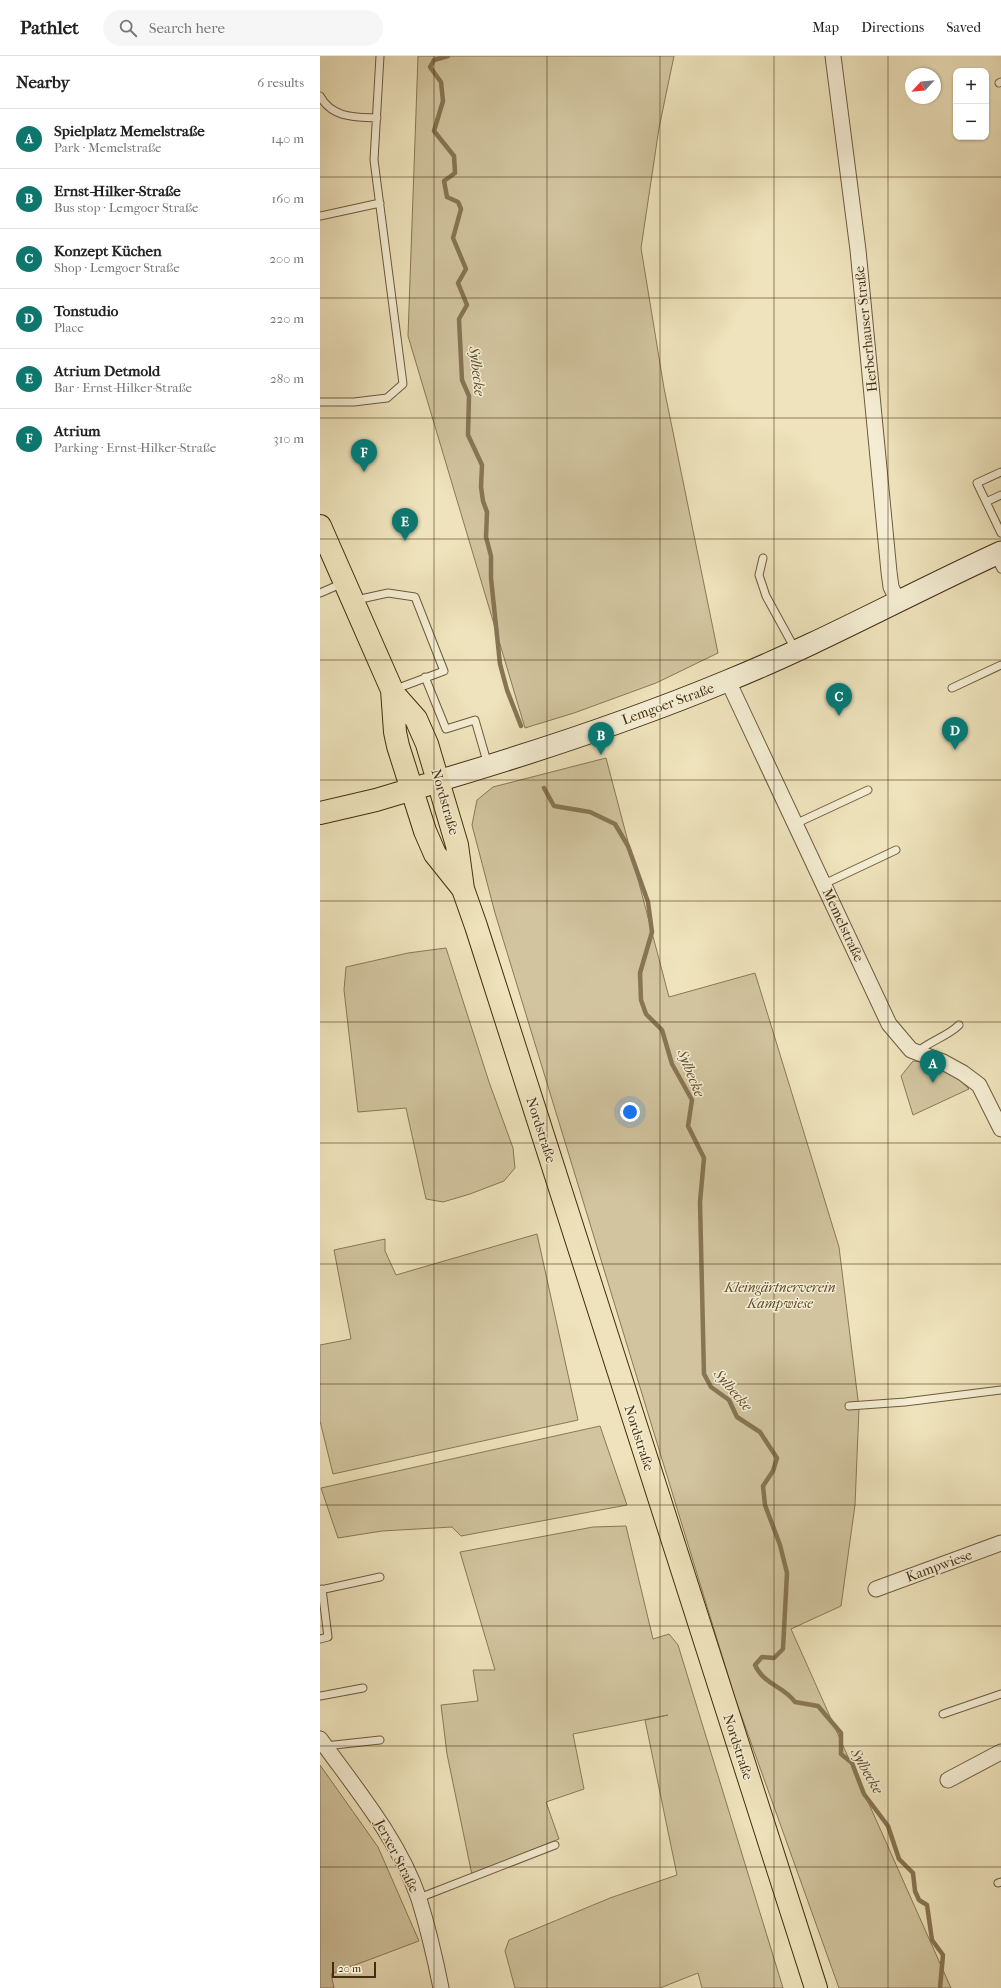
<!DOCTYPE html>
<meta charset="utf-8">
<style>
:root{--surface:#fff;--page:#f6f6f6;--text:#222;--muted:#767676;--line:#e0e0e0;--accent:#0f766e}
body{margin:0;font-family:"IM FELL French Canon",serif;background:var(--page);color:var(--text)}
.controls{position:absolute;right:12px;top:12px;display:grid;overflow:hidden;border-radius:8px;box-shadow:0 1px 3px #0004}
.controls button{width:36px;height:36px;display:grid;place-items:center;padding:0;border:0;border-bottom:1px solid var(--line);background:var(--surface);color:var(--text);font:20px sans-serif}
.compass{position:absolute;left:585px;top:12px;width:36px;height:36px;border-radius:50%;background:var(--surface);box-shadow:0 1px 3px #0004;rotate:244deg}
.scale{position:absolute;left:12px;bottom:10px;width:44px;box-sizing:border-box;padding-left:4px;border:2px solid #432d10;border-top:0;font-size:11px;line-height:14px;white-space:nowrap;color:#432d10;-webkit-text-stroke:3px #f4edd3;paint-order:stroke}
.you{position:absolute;left:310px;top:1056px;width:14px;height:14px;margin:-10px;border:3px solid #fff;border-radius:50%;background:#1a73e8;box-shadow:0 0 0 6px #1a73e833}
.badge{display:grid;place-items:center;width:26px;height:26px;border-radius:50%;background:var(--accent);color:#fff;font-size:13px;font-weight:700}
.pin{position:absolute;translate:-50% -33px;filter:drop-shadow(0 1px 2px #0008)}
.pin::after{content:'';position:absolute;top:21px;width:14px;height:12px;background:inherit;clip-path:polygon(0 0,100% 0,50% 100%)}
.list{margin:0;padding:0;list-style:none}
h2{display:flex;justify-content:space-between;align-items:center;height:52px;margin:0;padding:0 16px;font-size:17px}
h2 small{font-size:13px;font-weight:400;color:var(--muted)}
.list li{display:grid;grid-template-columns:26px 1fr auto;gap:12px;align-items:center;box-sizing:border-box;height:60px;padding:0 16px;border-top:1px solid var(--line)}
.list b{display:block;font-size:15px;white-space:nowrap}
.list p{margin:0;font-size:13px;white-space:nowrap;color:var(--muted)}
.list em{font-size:13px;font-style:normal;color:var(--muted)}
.icon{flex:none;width:22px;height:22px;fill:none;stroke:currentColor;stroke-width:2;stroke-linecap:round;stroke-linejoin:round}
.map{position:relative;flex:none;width:681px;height:1932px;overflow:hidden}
header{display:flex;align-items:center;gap:24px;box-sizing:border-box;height:56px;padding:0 20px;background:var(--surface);border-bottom:1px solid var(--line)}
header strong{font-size:19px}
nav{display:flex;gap:22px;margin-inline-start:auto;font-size:14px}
.search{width:280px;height:36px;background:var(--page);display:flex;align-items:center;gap:10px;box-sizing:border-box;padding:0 14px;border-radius:22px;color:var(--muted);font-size:15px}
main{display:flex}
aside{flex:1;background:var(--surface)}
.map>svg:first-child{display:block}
.green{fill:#d1c49f;stroke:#8a7858}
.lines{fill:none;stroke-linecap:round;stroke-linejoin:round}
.stream{stroke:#877554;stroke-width:4.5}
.lane-casing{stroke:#6e5a3b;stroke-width:9}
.street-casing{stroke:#6e5a3b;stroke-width:17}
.secondary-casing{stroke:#432d10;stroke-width:23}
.primary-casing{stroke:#432d10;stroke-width:24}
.lane{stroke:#f4edd3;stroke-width:7}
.street{stroke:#f4edd3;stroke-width:15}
.secondary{stroke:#f4edd3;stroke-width:21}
.primary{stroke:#eee3bc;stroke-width:22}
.grid{fill:none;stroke:#432d10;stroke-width:1;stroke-opacity:0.55}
.labels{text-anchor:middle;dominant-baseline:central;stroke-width:3;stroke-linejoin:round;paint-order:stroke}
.street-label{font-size:14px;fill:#432d10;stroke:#f4edd3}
.park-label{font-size:14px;font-style:italic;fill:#5f4b2d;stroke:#f4edd3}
.water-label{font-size:15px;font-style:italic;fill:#5f4b2c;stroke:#f4edd3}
</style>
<header>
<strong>Pathlet</strong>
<div class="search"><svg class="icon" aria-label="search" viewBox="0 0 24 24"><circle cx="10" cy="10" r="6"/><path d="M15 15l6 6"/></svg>Search here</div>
<nav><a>Map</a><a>Directions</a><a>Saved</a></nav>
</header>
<main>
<aside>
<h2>Nearby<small>6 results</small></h2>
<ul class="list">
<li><span class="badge">A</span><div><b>Spielplatz Memelstraße</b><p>Park · Memelstraße</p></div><em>140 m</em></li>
<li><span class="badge">B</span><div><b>Ernst-Hilker-Straße</b><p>Bus stop · Lemgoer Straße</p></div><em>160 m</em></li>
<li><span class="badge">C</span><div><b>Konzept Küchen</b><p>Shop · Lemgoer Straße</p></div><em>200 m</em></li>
<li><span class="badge">D</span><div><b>Tonstudio</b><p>Place</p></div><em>220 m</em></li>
<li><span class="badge">E</span><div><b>Atrium Detmold</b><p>Bar · Ernst-Hilker-Straße</p></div><em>280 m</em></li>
<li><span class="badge">F</span><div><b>Atrium</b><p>Parking · Ernst-Hilker-Straße</p></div><em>310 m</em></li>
</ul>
</aside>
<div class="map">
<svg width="681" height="1932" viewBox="0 0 681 1932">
<rect width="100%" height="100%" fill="#eee3bc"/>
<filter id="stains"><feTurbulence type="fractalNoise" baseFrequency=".005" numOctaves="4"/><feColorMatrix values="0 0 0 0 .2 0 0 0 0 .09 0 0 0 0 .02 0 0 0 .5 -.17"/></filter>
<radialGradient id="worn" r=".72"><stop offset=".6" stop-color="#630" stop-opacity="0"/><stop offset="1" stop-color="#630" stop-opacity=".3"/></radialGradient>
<!-- green -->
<path class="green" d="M 98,0 L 354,0 L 339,72 L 321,192 L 344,332 L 398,597 L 336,627 L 254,657 L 205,672 L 88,280 Z
M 286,702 L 349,941 L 435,917 L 519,1191 L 539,1352 L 535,1449 L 521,1550 L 471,1573 L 631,1932 L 519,1932 L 415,1642 L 175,857 L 152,769 L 157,744 L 173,731 Z
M 126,892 L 169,1026 L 193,1092 L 195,1112 L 184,1125 L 150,1138 L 123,1146 L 106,1143 L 86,1052 L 38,1056 L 24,934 L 26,911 L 88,897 Z
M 593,1005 C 617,1007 632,1016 649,1033 L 593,1059 L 581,1020 Z
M 217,1178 L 258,1364 L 13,1418 L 0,1365 L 0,1289 L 31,1283 L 14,1194 L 65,1183 L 65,1195 L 76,1219 Z
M 280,1370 L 307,1449 L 141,1480 L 132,1471 L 62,1475 L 18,1482 L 1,1432 Z
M 306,1470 L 333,1583 L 349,1578 L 358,1589 L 463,1932 L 382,1932 L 378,1917 L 340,1932 L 195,1932 L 185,1895 L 189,1884 L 290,1842 L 357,1819 L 325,1664 L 348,1659 L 253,1678 L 264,1733 L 226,1746 L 239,1783 L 152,1819 L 127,1698 L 121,1649 L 158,1645 L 153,1614 L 175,1614 L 140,1496 L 273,1471 Z
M 0,1709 L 58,1791 L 99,1885 L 11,1918 L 14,1932 L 0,1932 Z"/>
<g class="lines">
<!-- stream -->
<path class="stream" d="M 128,0 L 114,4 L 110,11 L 121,26 L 123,45 L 114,75 L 134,100 L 135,117 L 124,125 L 127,141 L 138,146 L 141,153 L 133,182 L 146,213 L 138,227 L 147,249 L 139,263 L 142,324 L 149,340 L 148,379 L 162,409 L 161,431 L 163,445 L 167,456 L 166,481 L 171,500 L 171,522 L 180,608 L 187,634 L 201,670
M 224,732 L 234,750 L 270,756 L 295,768 L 308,790 L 328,846 L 332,876 L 320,917 L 321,944 L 326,958 L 342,974 L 352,1008 L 372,1044 L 368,1070 L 384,1102 L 380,1146 L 384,1318 L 391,1331 L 409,1344 L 417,1361 L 440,1376 L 457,1402 L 453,1415 L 443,1430 L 445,1449 L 460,1489 L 467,1517 L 463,1593 L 454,1602 L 442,1601 L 435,1609 C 444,1629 464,1630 475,1646 L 498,1650 L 521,1677 L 521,1698 L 532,1707 L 544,1738 L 568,1770 L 579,1803 L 593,1817 L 595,1835 L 599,1844 L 607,1849 L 612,1884 L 623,1899 L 620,1932"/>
<!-- lane casing -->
<g class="lane-casing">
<path id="lane" d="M 679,27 L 681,26
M 0,40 C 12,62 34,61 57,62
M 0,160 L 60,147
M 0,346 L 34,346 L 67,342 L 83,328 L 54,104 L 60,0
M 681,416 L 657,427 L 681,477
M 666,446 L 681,439
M 675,501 L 681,513
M 443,502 L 439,519 L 446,540 L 475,593
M 0,537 L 23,527
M 36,544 L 68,537 L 95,541 L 124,615 L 73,634
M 105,621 L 126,673 L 155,664 L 168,709
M 632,632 L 681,609
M 475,768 L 548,734
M 504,828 L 576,794
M 596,997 C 609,985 627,981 639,969
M 529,1350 L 585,1346 L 681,1334
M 0,1534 L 60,1521
M 0,1583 L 8,1581 L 2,1533
M 0,1640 L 43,1632
M 623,1658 L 681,1638
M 5,1690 L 60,1684
M 678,1827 L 681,1826
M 99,1842 L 235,1789"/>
</g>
<!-- street casing -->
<g class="street-casing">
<path id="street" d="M 513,0 L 538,194 L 569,516 L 571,531 L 578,545
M 408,625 L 569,968 L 591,994 L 623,1006 L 643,1017 L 659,1029 L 681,1073
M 556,1533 L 681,1487
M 0,1683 C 36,1733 79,1784 99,1843 C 108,1872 115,1902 121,1932
M 628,1724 L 681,1696"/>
</g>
<!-- secondary casing -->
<g class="secondary-casing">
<path id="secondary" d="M 118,725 C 216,696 313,664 407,625 C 501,587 589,538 681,496"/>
</g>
<!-- primary casing -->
<g class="primary-casing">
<path id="primary" d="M 0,470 L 72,634 L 75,676 L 78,690 L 105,775 L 115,798 L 143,833
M 73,637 L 96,663 L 107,688 L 137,789 L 143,833 L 156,870 L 496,1932
M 0,757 L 56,744 L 106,729"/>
</g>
<!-- lane -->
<use href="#lane" class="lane"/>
<!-- street -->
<use href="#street" class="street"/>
<!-- secondary -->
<use href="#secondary" class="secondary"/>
<!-- primary -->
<use href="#primary" class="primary"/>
</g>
<!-- grid -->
<path class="grid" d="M 114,0 L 114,1932M 227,0 L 227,1932M 340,0 L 340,1932M 454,0 L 454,1932M 568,0 L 568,1932M 0,121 L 681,121M 0,242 L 681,242M 0,362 L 681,362M 0,483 L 681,483M 0,604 L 681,604M 0,724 L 681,724M 0,845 L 681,845M 0,966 L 681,966M 0,1087 L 681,1087M 0,1208 L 681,1208M 0,1328 L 681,1328M 0,1449 L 681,1449M 0,1570 L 681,1570M 0,1690 L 681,1690M 0,1811 L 681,1811"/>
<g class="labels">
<!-- street labels -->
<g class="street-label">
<text transform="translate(546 273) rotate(-96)">Herberhauser Straße</text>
<text transform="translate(348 648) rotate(-20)">Lemgoer Straße</text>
<text transform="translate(125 746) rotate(74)">Nordstraße</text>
<text transform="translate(523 869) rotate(65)">Memelstraße</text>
<text transform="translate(221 1074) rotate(72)">Nordstraße</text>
<text transform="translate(319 1382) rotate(72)">Nordstraße</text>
<text transform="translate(619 1510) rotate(-20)">Kampwiese</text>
<text transform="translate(418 1691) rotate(72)">Nordstraße</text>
<text transform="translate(77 1800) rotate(63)">Jerxer Straße</text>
</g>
<!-- park labels -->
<g class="park-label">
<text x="460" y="1231">Kleingärtnerverein<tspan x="460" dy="16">Kampwiese</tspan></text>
</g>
<!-- water labels -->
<g class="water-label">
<text transform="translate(157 315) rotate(83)">Sylbecke</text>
<text transform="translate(371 1017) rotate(68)">Sylbecke</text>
<text transform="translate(413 1334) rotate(49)">Sylbecke</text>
<text transform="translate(547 1715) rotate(60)">Sylbecke</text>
</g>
</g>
<rect width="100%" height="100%" filter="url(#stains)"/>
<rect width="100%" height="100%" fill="url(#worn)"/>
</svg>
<div class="controls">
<button>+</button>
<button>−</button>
</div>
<svg class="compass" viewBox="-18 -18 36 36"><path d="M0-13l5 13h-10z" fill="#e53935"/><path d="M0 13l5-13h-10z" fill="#767676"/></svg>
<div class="scale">20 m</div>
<div class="you"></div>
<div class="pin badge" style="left:613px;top:1027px">A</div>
<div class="pin badge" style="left:281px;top:699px">B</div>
<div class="pin badge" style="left:519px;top:660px">C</div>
<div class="pin badge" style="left:635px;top:694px">D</div>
<div class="pin badge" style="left:85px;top:485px">E</div>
<div class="pin badge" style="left:44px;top:416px">F</div>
</div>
</main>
